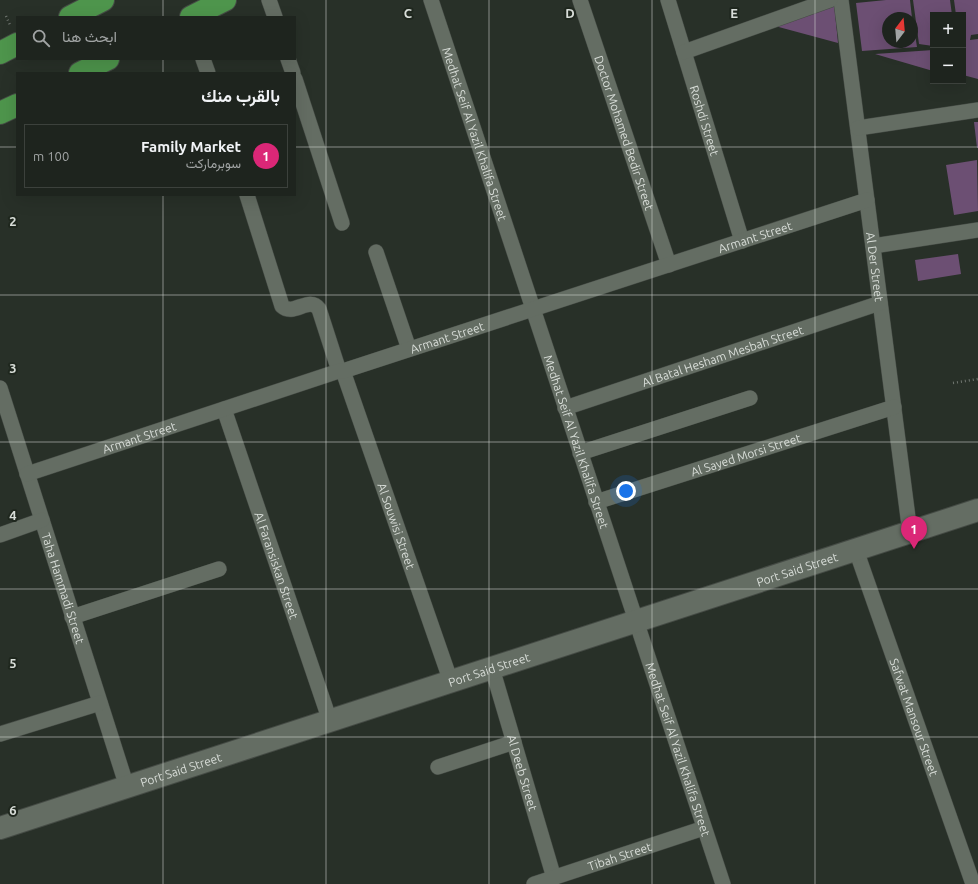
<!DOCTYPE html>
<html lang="ar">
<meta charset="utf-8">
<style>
:root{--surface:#1e241e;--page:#2b302b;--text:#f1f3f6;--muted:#a1a4a4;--line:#3c413c;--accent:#db2777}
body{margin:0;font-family:Ubuntu,Vazirmatn,sans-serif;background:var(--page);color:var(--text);direction:rtl}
.controls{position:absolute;right:12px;top:12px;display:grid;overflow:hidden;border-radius:0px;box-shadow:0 4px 16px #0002}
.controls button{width:36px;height:36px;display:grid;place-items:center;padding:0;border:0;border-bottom:1px solid var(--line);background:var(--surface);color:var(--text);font:20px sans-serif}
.compass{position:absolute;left:882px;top:12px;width:36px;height:36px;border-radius:50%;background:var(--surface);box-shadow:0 4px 16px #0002;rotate:16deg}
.you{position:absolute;left:626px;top:491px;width:14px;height:14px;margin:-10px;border:3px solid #fff;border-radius:50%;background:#1a73e8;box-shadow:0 0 0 6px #1a73e833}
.badge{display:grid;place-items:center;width:26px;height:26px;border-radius:50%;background:var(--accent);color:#fff;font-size:13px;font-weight:700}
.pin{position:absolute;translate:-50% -33px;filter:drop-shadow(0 1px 2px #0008)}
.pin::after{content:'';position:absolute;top:21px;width:14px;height:12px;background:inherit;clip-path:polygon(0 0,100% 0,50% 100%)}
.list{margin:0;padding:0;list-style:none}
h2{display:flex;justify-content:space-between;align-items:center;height:52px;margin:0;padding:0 16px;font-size:17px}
h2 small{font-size:13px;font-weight:400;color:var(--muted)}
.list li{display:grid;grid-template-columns:26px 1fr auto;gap:12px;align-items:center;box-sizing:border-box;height:64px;margin:0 8px 8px;padding:0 8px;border:1px solid var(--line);border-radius:0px}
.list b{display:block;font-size:15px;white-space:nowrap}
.list p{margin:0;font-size:13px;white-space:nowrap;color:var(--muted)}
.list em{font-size:13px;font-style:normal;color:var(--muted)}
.icon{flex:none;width:22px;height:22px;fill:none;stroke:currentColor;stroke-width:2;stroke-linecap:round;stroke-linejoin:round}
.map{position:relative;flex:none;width:978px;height:884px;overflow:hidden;direction:ltr}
.search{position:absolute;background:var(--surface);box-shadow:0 4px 16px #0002;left:16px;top:16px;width:280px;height:44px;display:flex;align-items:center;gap:10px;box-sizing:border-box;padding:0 14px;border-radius:0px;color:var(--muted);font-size:15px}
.panel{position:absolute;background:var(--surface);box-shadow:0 4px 16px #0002;left:16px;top:72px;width:280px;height:124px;border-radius:0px;direction:rtl}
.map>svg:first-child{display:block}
.building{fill:#6c4f73}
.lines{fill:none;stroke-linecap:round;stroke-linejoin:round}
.street-casing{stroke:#454b45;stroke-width:16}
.secondary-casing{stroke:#454b45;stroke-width:24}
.highway-casing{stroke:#454b45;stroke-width:24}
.path{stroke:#707670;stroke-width:2.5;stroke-dasharray:1 3;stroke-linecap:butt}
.street{stroke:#646d63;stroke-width:15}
.secondary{stroke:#646d63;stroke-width:22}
.highway{stroke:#4e954c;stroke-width:22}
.grid{fill:none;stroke:#d8ddd8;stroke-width:1;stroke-opacity:0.55}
.labels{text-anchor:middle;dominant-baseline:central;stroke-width:4;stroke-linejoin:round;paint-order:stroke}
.street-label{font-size:12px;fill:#d8ddd8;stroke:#1f271e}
.grid-label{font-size:13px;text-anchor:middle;font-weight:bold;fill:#d8ddd8;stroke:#1f271e;stroke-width:4;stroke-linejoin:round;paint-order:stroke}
</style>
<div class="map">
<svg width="978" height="884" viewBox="0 0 978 884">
<rect width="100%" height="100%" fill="#283028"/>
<!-- building -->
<path class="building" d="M 886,0 L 910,0 L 912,18 L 888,18 L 888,42 L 912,42 L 913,21 L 917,47 L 862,51 L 856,3 Z
M 913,0 L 950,0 L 952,15 L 933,15 L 933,46 L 919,44 Z
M 954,0 L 978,0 L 978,34 L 971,35 L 970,40 L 978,39 L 978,79 L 963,75 L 963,15 L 956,15 Z
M 834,2 L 838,43 L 775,26 Z
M 933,50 L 933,71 L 875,54 Z
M 974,122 L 978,122 L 978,148 L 977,148 Z
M 977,160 L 978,211 L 954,215 L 946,165 Z
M 958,254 L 961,274 L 918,281 L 915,260 Z"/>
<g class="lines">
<!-- street casing -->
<g class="street-casing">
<g id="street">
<path d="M 269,0 L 275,17"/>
<path id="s1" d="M 431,0 L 723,884"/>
<path id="s2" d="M 580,0 L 669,265"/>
<path id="s3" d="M 668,0 L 742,241"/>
<path id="s4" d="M 841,0 L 910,533"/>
<path d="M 684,52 L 830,0"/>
<path d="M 203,59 L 208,73"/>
<path d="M 288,59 L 293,73"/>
<path d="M 295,79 L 342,223"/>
<path d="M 858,128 L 978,110"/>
<path d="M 247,195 L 282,306 C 294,317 309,295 319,309 L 339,371"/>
<path d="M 873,246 L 978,230"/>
<path d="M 376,252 L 409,349"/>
<path id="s5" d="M 343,371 L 451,682"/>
<path id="s6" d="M 0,388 L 127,787"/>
<path id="s7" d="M 565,408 L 880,303"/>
<path id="s8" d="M 224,409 L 330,721"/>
<path d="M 580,453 L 750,398"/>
<path id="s9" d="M 27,474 L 339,371 L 343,371 L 867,200"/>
<path id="s10" d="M 596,502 L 894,407"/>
<path d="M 0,535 L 42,520"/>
<path id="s11" d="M 856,550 L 973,884"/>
<path d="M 72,617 L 219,569"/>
<path id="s12" d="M 492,668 L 554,878"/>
<path d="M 0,734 L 100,703"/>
<path d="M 438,767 L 514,742"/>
<path id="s13" d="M 534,884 L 704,828"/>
</g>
</g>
<!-- secondary casing -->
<g class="secondary-casing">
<g id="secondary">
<path id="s14" d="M 0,828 L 978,510"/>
</g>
</g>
<!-- highway casing -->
<g class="highway-casing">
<path id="highway" d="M 70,17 L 103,0
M 191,17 L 225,0
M 0,53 L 17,44
M 80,73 L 108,59
M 0,113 L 17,105"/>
</g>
<!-- path -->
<path class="path" d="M 6,16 L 10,25
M 953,383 L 978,379"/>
<!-- street -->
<use href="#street" class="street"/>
<!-- secondary -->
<use href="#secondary" class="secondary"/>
<!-- highway -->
<use href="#highway" class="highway"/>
</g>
<!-- grid -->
<path class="grid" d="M 163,0 L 163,17M 326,0 L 326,884M 489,0 L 489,884M 652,0 L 652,884M 815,0 L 815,884M 163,59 L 163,73M 0,147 L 17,147M 295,147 L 978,147M 163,195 L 163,884M 0,295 L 978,295M 0,442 L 978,442M 0,589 L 978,589M 0,737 L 978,737"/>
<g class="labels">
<!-- street labels -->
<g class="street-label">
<text stroke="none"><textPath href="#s3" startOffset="126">Roshdi Street</textPath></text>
<text stroke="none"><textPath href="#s2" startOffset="140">Doctor Mohamed Bedir Street</textPath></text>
<text stroke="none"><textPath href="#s1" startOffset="141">Medhat Seif Al Yazil Khalifa Street</textPath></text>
<text stroke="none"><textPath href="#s9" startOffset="766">Armant Street</textPath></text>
<text stroke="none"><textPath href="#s4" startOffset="269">Al Der Street</textPath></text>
<text stroke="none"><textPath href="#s9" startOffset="442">Armant Street</textPath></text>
<text stroke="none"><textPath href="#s7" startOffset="166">Al Batal Hesham Mesbah Street</textPath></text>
<text stroke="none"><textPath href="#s9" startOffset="118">Armant Street</textPath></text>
<text stroke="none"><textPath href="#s1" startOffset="465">Medhat Seif Al Yazil Khalifa Street</textPath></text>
<text stroke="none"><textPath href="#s10" startOffset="157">Al Sayed Morsi Street</textPath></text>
<text stroke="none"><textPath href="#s5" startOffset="164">Al Souwisi Street</textPath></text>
<text stroke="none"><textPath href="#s8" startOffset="165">Al Faransiskan Street</textPath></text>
<text stroke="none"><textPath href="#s14" startOffset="838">Port Said Street</textPath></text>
<text stroke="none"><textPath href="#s6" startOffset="210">Taha Hammadi Street</textPath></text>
<text stroke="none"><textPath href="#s14" startOffset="514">Port Said Street</textPath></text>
<text stroke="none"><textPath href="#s11" startOffset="177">Safwat Mansour Street</textPath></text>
<text stroke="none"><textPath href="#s1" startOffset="789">Medhat Seif Al Yazil Khalifa Street</textPath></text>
<text stroke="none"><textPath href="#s14" startOffset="190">Port Said Street</textPath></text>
<text stroke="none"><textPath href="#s12" startOffset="109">Al Deeb Street</textPath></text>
<text stroke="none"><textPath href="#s13" startOffset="90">Tibah Street</textPath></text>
</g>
</g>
<g class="grid-label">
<text x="408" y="18">C</text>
<text x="570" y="18">D</text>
<text x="734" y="18">E</text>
<text x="13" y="226">2</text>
<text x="13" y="373">3</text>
<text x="13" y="520">4</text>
<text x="13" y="668">5</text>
<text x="13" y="815">6</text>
</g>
</svg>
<div class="controls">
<button>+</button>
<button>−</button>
</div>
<svg class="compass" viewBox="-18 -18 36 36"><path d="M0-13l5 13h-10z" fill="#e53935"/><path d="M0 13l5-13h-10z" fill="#a1a4a4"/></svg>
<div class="you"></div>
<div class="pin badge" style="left:914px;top:549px">1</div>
<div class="search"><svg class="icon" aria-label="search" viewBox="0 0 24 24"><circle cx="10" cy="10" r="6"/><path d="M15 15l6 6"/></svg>ابحث هنا</div>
<section class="panel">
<h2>بالقرب منك<small></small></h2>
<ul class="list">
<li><span class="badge">1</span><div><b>Family Market</b><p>سوبرماركت</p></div><em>100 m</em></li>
</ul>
</section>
</div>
